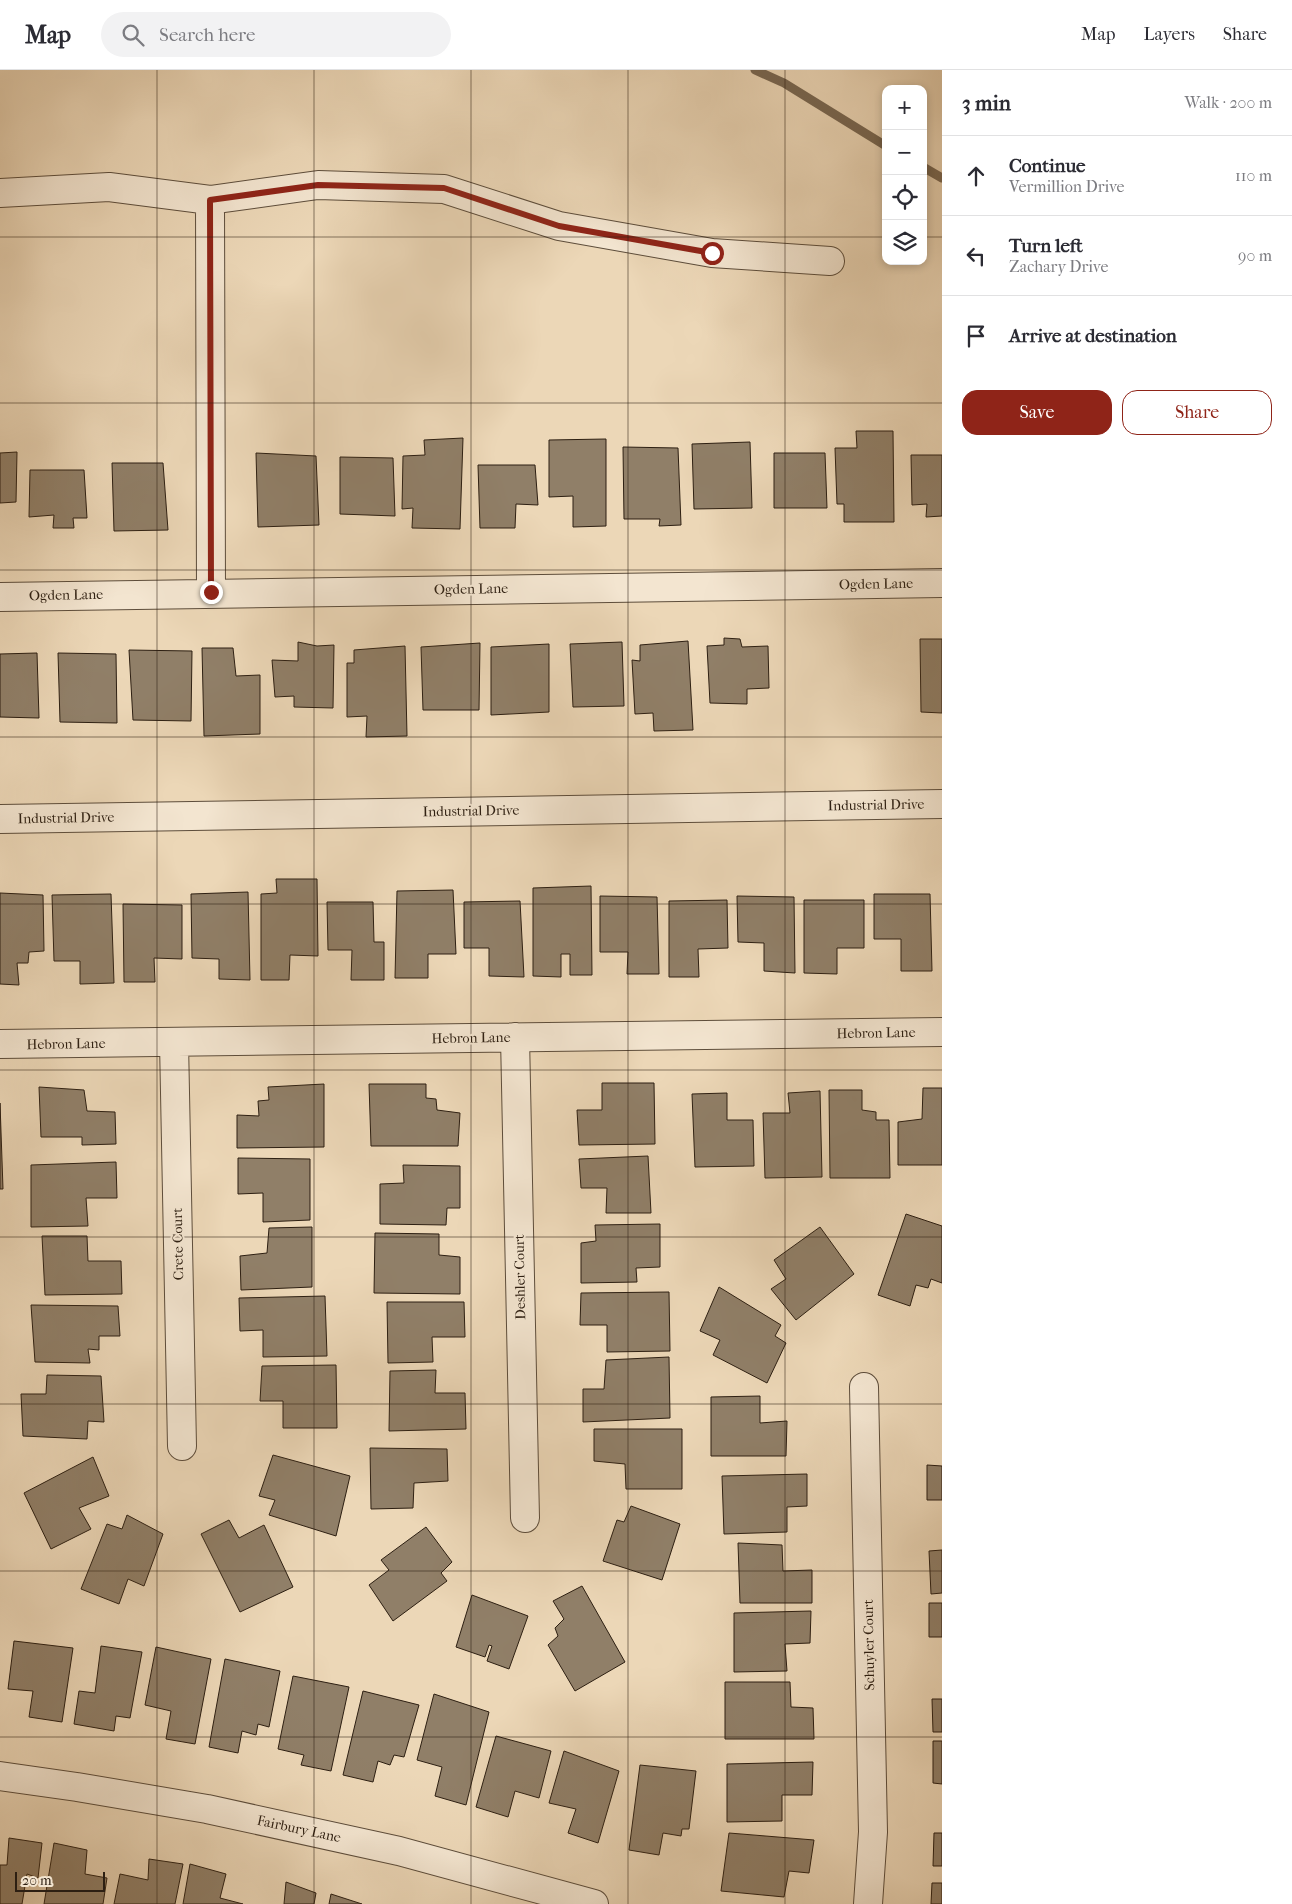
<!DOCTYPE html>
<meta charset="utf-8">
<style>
:root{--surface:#fff;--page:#f2f2f3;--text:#2b2b33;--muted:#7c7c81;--line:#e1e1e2;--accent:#8f2418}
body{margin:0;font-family:"IM FELL French Canon",serif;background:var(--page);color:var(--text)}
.controls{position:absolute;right:15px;top:15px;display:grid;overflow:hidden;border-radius:10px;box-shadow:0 2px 8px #0003}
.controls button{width:45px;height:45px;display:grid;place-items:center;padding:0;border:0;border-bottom:1px solid var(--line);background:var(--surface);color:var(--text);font:25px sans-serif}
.scale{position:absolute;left:15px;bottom:12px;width:90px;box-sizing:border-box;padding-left:5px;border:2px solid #2d1f12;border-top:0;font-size:14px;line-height:18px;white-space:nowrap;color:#2d1f12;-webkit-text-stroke:4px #f3e5d0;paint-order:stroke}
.stop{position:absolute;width:15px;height:15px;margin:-11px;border:4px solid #8f2418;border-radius:50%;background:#fff}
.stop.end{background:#8f2418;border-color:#fff;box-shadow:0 1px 5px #0008}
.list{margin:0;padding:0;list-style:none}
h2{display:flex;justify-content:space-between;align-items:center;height:65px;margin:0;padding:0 20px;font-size:21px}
h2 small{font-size:16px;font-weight:400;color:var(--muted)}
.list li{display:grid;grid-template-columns:32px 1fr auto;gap:15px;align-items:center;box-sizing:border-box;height:80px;padding:0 20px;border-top:1px solid var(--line)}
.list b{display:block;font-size:19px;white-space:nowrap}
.list p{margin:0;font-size:16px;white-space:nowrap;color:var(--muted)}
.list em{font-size:16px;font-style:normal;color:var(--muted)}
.actions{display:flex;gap:10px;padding:15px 20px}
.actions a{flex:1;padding:11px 0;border:1px solid var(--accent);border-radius:15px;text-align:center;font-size:18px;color:var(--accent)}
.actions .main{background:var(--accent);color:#fff}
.icon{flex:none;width:28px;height:28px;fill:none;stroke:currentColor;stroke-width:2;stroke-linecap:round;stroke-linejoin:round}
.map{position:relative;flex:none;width:942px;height:1834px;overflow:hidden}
header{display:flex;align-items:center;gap:30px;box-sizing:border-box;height:70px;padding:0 25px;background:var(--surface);border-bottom:1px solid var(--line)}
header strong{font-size:24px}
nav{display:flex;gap:28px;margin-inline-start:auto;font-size:18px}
.search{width:350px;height:45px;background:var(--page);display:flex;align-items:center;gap:12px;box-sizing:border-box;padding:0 18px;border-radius:28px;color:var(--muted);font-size:19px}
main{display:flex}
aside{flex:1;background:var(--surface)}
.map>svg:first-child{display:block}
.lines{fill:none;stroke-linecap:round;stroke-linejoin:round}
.stream{stroke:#796853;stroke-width:9}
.building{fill:#907f68;stroke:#2d1f12}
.street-casing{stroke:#5d4d3b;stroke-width:30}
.street{stroke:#f3e5d0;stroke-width:28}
.route{stroke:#8f2418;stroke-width:6}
.grid{fill:none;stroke:#2d1f12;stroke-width:1;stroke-opacity:0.55}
.labels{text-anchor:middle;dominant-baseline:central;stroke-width:4;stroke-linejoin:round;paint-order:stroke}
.street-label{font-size:14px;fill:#2d1f12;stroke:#f3e5d0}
</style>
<header>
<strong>Map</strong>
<div class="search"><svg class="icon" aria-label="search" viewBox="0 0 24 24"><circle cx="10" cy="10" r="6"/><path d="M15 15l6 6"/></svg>Search here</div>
<nav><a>Map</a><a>Layers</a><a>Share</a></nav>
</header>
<main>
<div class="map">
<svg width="942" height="1834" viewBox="0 0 942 1834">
<rect width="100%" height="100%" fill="#ecd7b7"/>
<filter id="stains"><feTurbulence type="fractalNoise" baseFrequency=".004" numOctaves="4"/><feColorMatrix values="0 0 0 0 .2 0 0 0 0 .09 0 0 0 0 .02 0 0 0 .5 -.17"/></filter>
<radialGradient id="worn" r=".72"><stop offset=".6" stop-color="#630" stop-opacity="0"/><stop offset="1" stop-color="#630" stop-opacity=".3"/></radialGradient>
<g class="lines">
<!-- stream -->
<path class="stream" d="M 755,0 L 784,13 L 886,76
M 923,97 L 942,108"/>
</g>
<!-- building -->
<path class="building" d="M 856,361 L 893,361 L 894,452 L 844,452 L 844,434 L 837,434 L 835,378 L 857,378 Z
M 463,368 L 460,459 L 412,458 L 413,438 L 402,439 L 403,386 L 425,385 L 424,370 Z
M 606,369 L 606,456 L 573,457 L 573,426 L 549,427 L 549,370 Z
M 750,372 L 752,438 L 694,439 L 692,374 Z
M 623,377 L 678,378 L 681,455 L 659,456 L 660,449 L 624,449 Z
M 17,382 L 16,432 L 0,433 L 0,383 Z
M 256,383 L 316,386 L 319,455 L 258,457 Z
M 774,383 L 825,383 L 827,438 L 774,438 Z
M 911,385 L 942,385 L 942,446 L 926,447 L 927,434 L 912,435 Z
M 340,387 L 393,388 L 395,446 L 340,444 Z
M 112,393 L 163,393 L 168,460 L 114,461 Z
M 478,395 L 535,395 L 538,435 L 516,434 L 515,458 L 480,458 Z
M 30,400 L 84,400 L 87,448 L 73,448 L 74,458 L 53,458 L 54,445 L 29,447 Z
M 724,568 L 740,569 L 742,577 L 768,576 L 769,618 L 747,619 L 747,634 L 710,633 L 707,576 L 724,575 Z
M 920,569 L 942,569 L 942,643 L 921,642 Z
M 688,571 L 693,660 L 654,661 L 653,643 L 635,644 L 632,590 L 640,591 L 640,575 Z
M 298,572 L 317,576 L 334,575 L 333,638 L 294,637 L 294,626 L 275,627 L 272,590 L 298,591 Z
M 622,572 L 624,636 L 573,637 L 570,574 Z
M 480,573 L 479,640 L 423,640 L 421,577 Z
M 549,574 L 549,642 L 491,645 L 491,577 Z
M 405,576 L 407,666 L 366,667 L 367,646 L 347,647 L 347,593 L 354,593 L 354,580 Z
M 202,578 L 233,578 L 236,606 L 260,605 L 260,664 L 204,666 Z
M 129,580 L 192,581 L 191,651 L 133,650 Z
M 37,583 L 39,648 L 0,647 L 0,584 Z
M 58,583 L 116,584 L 117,653 L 60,652 Z
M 276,809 L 317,809 L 318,886 L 290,885 L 289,910 L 261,910 L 261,824 L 277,823 Z
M 591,816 L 592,905 L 570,905 L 570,884 L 561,884 L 561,907 L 533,906 L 533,818 Z
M 453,820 L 456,884 L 428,884 L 428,908 L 395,908 L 397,821 Z
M 248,822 L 250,910 L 219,909 L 219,889 L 192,888 L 191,824 Z
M 0,823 L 43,825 L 44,881 L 29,882 L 28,893 L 17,893 L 19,915 L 0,914 Z
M 111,824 L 114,913 L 80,914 L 80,891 L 54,891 L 52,825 Z
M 874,824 L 930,824 L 932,901 L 901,901 L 901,869 L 874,869 Z
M 600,826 L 657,827 L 659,904 L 627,904 L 628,882 L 600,882 Z
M 737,826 L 794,827 L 795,903 L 764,901 L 764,873 L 738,872 Z
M 727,830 L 728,878 L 698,879 L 699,907 L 669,907 L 669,831 Z
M 804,830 L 864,830 L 864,878 L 837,878 L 837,904 L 804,903 Z
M 520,831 L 524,907 L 489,906 L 489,878 L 464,878 L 464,832 Z
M 327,832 L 373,832 L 374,872 L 384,872 L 384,910 L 351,910 L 352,880 L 328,880 Z
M 123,834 L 182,835 L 182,889 L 154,888 L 155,912 L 124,912 Z
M 602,1013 L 654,1013 L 655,1074 L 579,1075 L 577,1040 L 602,1040 Z
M 324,1014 L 324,1077 L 237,1078 L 237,1045 L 259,1046 L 258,1031 L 269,1030 L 268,1017 Z
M 369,1014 L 426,1014 L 426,1028 L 436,1029 L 437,1040 L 460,1043 L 458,1076 L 371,1076 Z
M 39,1017 L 84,1020 L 87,1041 L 115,1042 L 116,1074 L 82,1075 L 82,1067 L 41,1067 Z
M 923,1018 L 942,1018 L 942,1095 L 898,1095 L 898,1052 L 922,1049 Z
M 829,1020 L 862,1020 L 862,1040 L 876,1042 L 876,1050 L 889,1050 L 890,1108 L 830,1108 Z
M 820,1021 L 822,1107 L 765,1108 L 763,1043 L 790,1043 L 788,1023 Z
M 727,1023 L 727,1050 L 753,1050 L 754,1096 L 695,1097 L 692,1024 Z
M 0,1033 L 3,1119 L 0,1119 Z
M 648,1086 L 651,1143 L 606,1143 L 607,1118 L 581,1118 L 579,1089 Z
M 238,1088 L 310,1089 L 310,1150 L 263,1152 L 263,1123 L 238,1124 Z
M 116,1092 L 117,1128 L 86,1128 L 88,1156 L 31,1157 L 31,1095 Z
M 403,1095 L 460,1096 L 460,1138 L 447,1138 L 446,1155 L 380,1154 L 380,1114 L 404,1113 Z
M 906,1144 L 942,1156 L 942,1213 L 931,1209 L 928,1218 L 916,1215 L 910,1236 L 878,1225 Z
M 660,1154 L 660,1197 L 636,1198 L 637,1212 L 581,1213 L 581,1173 L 596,1171 L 595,1155 Z
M 312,1157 L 312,1217 L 241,1220 L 240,1186 L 267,1183 L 269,1158 Z
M 820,1157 L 854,1204 L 796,1250 L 771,1219 L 786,1209 L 774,1190 Z
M 375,1163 L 439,1164 L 439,1185 L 460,1187 L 460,1224 L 374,1223 Z
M 42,1166 L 87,1166 L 88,1191 L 121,1191 L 122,1224 L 45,1225 Z
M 719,1217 L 781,1255 L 775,1266 L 786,1273 L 767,1313 L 713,1285 L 720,1270 L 700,1261 Z
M 669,1222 L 670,1281 L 607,1282 L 607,1255 L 580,1255 L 581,1223 Z
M 325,1226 L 327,1286 L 263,1287 L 263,1260 L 240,1261 L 239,1228 Z
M 387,1232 L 464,1232 L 465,1267 L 432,1267 L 433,1292 L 388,1293 Z
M 31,1235 L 118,1236 L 120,1266 L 99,1266 L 99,1280 L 88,1279 L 90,1293 L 35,1292 Z
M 669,1287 L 670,1348 L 583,1352 L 583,1319 L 604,1319 L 606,1290 Z
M 336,1295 L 337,1358 L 283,1358 L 283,1331 L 260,1331 L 262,1296 Z
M 436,1300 L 435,1323 L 465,1323 L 466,1359 L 389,1361 L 390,1301 Z
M 47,1305 L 101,1306 L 104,1352 L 88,1351 L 87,1369 L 23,1366 L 21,1324 L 46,1324 Z
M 760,1326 L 760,1353 L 787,1351 L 786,1386 L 711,1386 L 711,1327 Z
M 594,1359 L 682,1359 L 682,1419 L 626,1419 L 625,1394 L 594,1391 Z
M 370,1378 L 447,1379 L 448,1411 L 414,1413 L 413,1438 L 371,1439 Z
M 273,1385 L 350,1406 L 336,1466 L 269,1445 L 275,1430 L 259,1426 Z
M 93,1387 L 109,1426 L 79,1438 L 91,1459 L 51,1479 L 24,1423 Z
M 927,1395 L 942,1396 L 942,1430 L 927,1430 Z
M 807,1404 L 807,1436 L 787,1437 L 787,1462 L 724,1464 L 722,1406 Z
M 631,1436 L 680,1454 L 662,1510 L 603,1491 L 617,1450 L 624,1452 Z
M 127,1445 L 163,1464 L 144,1516 L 128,1509 L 119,1534 L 81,1519 L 107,1454 L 122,1459 Z
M 229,1450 L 239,1468 L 264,1455 L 293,1517 L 240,1542 L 201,1464 Z
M 426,1457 L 452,1492 L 441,1503 L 447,1511 L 393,1551 L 369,1515 L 389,1500 L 381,1490 Z
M 738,1473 L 782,1475 L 783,1501 L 812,1500 L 812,1533 L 740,1533 Z
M 942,1480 L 942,1523 L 931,1524 L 929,1481 Z
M 582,1516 L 625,1592 L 575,1621 L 548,1575 L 558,1566 L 555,1558 L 564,1549 L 553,1531 Z
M 472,1525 L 528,1546 L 509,1599 L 487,1591 L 492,1576 L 489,1575 L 485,1587 L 456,1577 Z
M 929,1533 L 942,1533 L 942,1567 L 929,1567 Z
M 811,1541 L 810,1573 L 785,1574 L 787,1601 L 734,1602 L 734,1543 Z
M 14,1571 L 73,1578 L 62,1652 L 29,1647 L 33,1621 L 8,1619 Z
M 101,1576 L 142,1582 L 130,1648 L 116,1646 L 114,1661 L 74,1654 L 79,1621 L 95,1623 Z
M 156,1577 L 211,1589 L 195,1674 L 166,1669 L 171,1641 L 145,1635 Z
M 225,1589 L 280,1601 L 269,1657 L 258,1654 L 256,1665 L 242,1661 L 238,1683 L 209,1677 Z
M 293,1606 L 349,1617 L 331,1701 L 301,1695 L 304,1685 L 278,1679 Z
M 725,1612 L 790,1612 L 791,1637 L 813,1638 L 814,1669 L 725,1669 Z
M 363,1621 L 419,1635 L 404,1687 L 394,1685 L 390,1695 L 378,1691 L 373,1712 L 343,1705 Z
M 434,1624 L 489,1642 L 466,1735 L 435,1726 L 442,1697 L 417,1690 Z
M 932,1629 L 942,1629 L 942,1662 L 933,1662 Z
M 496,1666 L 551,1681 L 539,1728 L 515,1721 L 508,1747 L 476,1737 Z
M 933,1671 L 942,1671 L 942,1714 L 933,1713 Z
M 564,1681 L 619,1701 L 598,1773 L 568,1763 L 576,1739 L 549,1733 Z
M 813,1692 L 812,1725 L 782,1725 L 782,1751 L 727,1752 L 727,1694 Z
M 640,1695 L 696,1701 L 689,1759 L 682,1759 L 681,1766 L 663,1763 L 659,1785 L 629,1780 Z
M 729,1763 L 814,1770 L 809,1803 L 789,1801 L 784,1827 L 721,1821 Z
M 934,1763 L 942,1763 L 942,1796 L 933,1796 Z
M 9,1768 L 42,1773 L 38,1808 L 27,1804 L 22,1834 L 0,1834 L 0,1795 L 7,1795 Z
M 54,1773 L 87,1780 L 85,1804 L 107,1808 L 103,1834 L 44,1834 Z
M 149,1789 L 183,1794 L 175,1834 L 114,1834 L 120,1804 L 148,1810 Z
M 190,1794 L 226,1804 L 220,1828 L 243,1834 L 183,1834 Z
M 286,1812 L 316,1823 L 314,1834 L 284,1834 Z
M 932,1813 L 942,1813 L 942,1834 L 931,1834 Z
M 331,1824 L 362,1834 L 329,1834 Z"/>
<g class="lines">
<!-- street casing -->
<g class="street-casing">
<path id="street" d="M 0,123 L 109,117 L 210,130 L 318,115 L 444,119 L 559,156 L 712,183 L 830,191
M 210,130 L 211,522
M 0,527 L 942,513
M 0,749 L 942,734
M 515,967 L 525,1448
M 174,972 L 182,1376
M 0,974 L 942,962
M 864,1317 L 873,1762 L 868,1834
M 0,1706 L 77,1717 L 207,1739 L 399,1781 L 594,1834"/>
</g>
<!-- street -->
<use href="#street" class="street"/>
</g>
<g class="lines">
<!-- route -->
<path class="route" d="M 211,522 L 210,130 L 318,115 L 444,118 L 559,156 L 712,183"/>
</g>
<!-- grid -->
<path class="grid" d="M 157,0 L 157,1834M 314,0 L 314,1834M 471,0 L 471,1834M 628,0 L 628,1834M 785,0 L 785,1834M 0,167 L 886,167M 923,167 L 942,167M 0,333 L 942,333M 0,500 L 942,500M 0,667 L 942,667M 0,834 L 942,834M 0,1000 L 942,1000M 0,1167 L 942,1167M 0,1334 L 942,1334M 0,1501 L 942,1501M 0,1667 L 942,1667"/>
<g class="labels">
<!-- street labels -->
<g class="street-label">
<text transform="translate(876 514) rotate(-1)">Ogden Lane</text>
<text transform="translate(471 519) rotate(-1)">Ogden Lane</text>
<text transform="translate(66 525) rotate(-1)">Ogden Lane</text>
<text transform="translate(876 735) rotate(-1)">Industrial Drive</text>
<text transform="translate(471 741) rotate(-1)">Industrial Drive</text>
<text transform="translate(66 748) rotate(-1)">Industrial Drive</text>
<text transform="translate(876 963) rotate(-1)">Hebron Lane</text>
<text transform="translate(471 968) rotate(-1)">Hebron Lane</text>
<text transform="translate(66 974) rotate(-1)">Hebron Lane</text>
<text transform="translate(178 1174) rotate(-91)">Crete Court</text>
<text transform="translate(520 1207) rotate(-91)">Deshler Court</text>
<text transform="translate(869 1575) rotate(-91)">Schuyler Court</text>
<text transform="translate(299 1759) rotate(12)">Fairbury Lane</text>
</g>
</g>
<rect width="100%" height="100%" filter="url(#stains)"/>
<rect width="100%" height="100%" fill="url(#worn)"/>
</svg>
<div class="controls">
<button>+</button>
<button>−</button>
<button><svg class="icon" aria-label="locate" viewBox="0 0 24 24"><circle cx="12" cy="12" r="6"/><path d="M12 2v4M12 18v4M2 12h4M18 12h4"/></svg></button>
<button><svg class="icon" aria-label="layers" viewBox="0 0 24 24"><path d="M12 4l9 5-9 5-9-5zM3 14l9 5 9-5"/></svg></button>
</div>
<div class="scale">20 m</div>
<div class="stop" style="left:712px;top:183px"></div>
<div class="stop end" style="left:211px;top:522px"></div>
</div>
<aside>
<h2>3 min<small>Walk · 200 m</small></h2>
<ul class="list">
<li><svg class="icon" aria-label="ahead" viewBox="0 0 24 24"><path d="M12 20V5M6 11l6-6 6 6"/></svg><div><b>Continue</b><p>Vermillion Drive</p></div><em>110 m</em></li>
<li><svg class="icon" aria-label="left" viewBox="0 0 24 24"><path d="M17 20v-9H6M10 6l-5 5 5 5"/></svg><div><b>Turn left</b><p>Zachary Drive</p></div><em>90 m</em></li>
<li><svg class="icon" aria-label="arrive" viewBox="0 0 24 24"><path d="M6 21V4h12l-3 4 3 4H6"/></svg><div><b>Arrive at destination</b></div></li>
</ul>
<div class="actions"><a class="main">Save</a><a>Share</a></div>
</aside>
</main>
